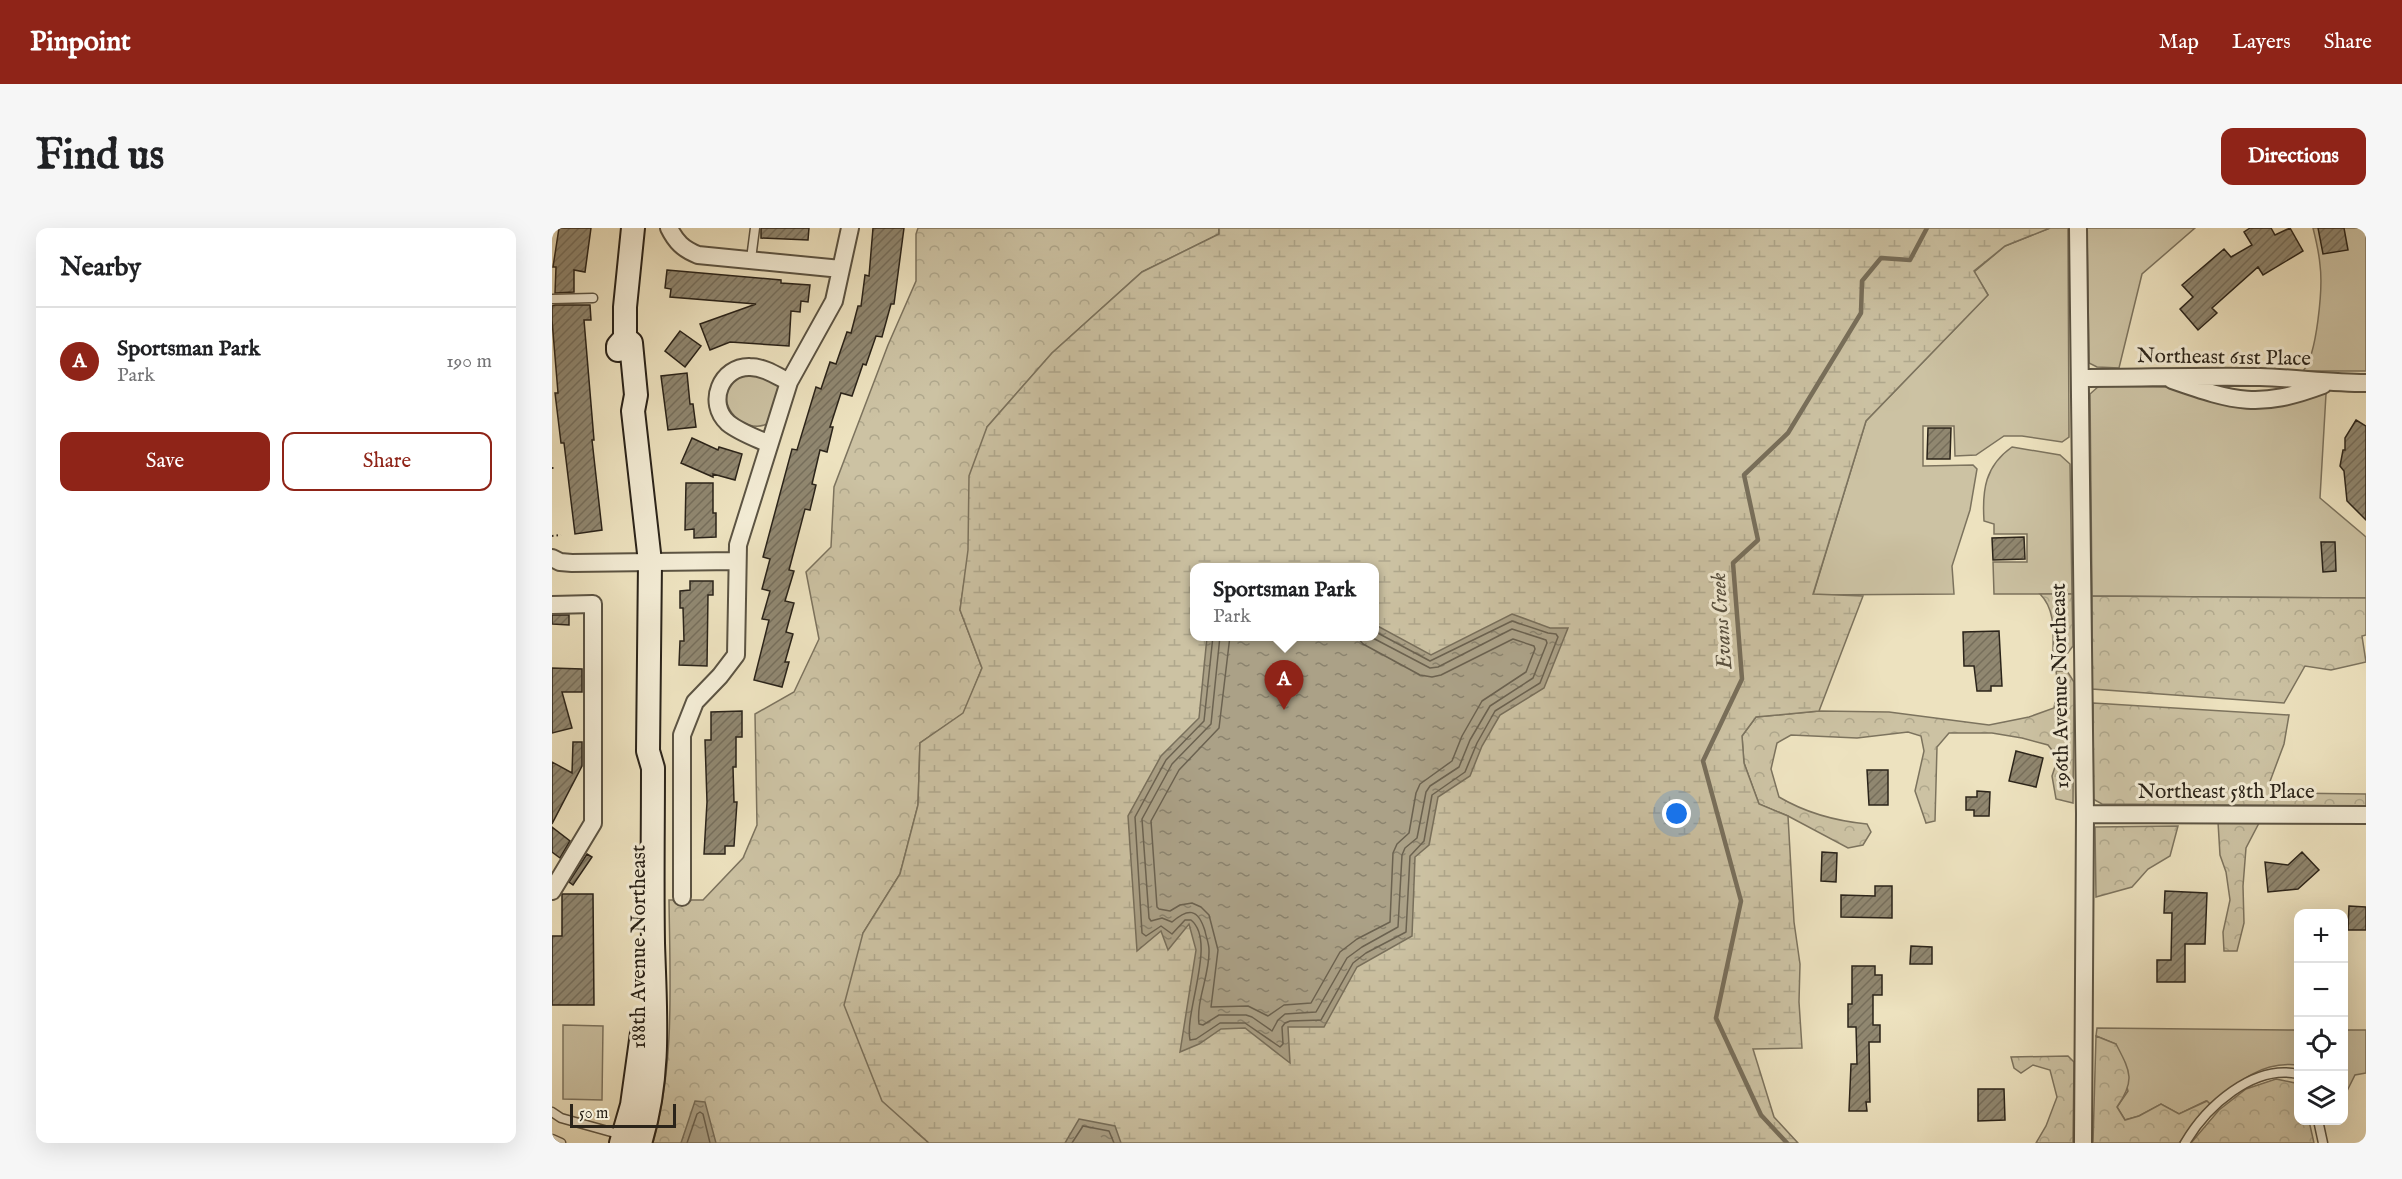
<!DOCTYPE html>
<meta charset="utf-8">
<style>
:root{--surface:#fff;--page:#f6f6f6;--text:#202124;--muted:#757577;--line:#e0e0e0;--accent:#8f2418}
body{margin:0;font-family:"IM FELL English",serif;background:var(--page);color:var(--text)}
.controls{position:absolute;right:18px;bottom:18px;display:grid;overflow:hidden;border-radius:12px;box-shadow:0 6px 24px #0002}
.controls button{width:54px;height:54px;display:grid;place-items:center;padding:0;border:0;border-bottom:2px solid var(--line);background:var(--surface);color:var(--text);font:30px sans-serif}
.scale{position:absolute;left:18px;bottom:15px;width:106px;box-sizing:border-box;padding-left:6px;border:3px solid #2b241a;border-top:0;font-size:16px;line-height:21px;white-space:nowrap;color:#2b241a;-webkit-text-stroke:4px #f3ecd5;paint-order:stroke}
.you{position:absolute;left:1125px;top:586px;width:21px;height:21px;margin:-15px;border:4px solid #fff;border-radius:50%;background:#1a73e8;box-shadow:0 0 0 9px #1a73e833}
.badge{display:grid;place-items:center;width:39px;height:39px;border-radius:50%;background:var(--accent);color:#fff;font-size:20px;font-weight:700}
.pin{position:absolute;translate:-50% -50px;filter:drop-shadow(0 2px 3px #0008)}
.pin::after{content:'';position:absolute;top:32px;width:21px;height:18px;background:inherit;clip-path:polygon(0 0,100% 0,50% 100%)}
.popup{position:absolute;left:638px;top:335px;width:189px;height:78px;box-sizing:border-box;display:grid;place-content:center;border-radius:12px;background:var(--surface);filter:drop-shadow(0 2px 4px #0005);font-size:20px;white-space:nowrap;color:var(--muted)}
.popup b{font-size:22px;color:var(--text)}
.popup::after{content:'';position:absolute;left:50%;top:100%;margin-left:-12px;border:12px solid transparent;border-top-color:var(--surface)}
.list{margin:0;padding:0;list-style:none}
h2{display:flex;justify-content:space-between;align-items:center;height:78px;margin:0;padding:0 24px;font-size:26px}
h2 small{font-size:20px;font-weight:400;color:var(--muted)}
.list li{display:grid;grid-template-columns:39px 1fr auto;gap:18px;align-items:center;box-sizing:border-box;height:108px;padding:0 24px;border-top:2px solid var(--line)}
.list b{display:block;font-size:22px;white-space:nowrap}
.list p{margin:0;font-size:20px;white-space:nowrap;color:var(--muted)}
.list em{font-size:20px;font-style:normal;color:var(--muted)}
.actions{display:flex;gap:12px;padding:18px 24px}
.actions a{flex:1;padding:14px 0;border:2px solid var(--accent);border-radius:12px;text-align:center;font-size:21px;color:var(--accent)}
.actions .main{background:var(--accent);color:#fff}
.icon{flex:none;width:33px;height:33px;fill:none;stroke:currentColor;stroke-width:2;stroke-linecap:round;stroke-linejoin:round}
.map{position:relative;flex:none;width:1814px;height:915px;overflow:hidden;border-radius:12px}
header{display:flex;align-items:center;gap:36px;box-sizing:border-box;height:84px;padding:0 30px;background:var(--accent);color:#fff}
header strong{font-size:28px}
nav{display:flex;gap:33px;margin-inline-start:auto;font-size:21px}
.intro{display:flex;align-items:center;justify-content:space-between;box-sizing:border-box;height:144px;padding:0 36px}
h1{margin:0;font-size:42px}
.button{padding:15px 27px;border-radius:12px;background:var(--accent);color:#fff;font-size:21px;font-weight:700}
main{display:flex;gap:36px;padding:0 36px}
aside{flex:1;background:var(--surface);border-radius:12px;box-shadow:0 6px 24px #0002}
.map>svg:first-child{display:block}
.green{fill:#ccc2a3;stroke:#7c735e;stroke-width:1.5}
.forest{fill:url(#forest-crowns);stroke:#7c735e;stroke-width:1.5}
.wetland{fill:url(#wetland-marsh);stroke:#7c735e;stroke-width:1.5;fill-rule:evenodd}
.water{fill:url(#water-ripples);stroke:#786f5b;stroke-width:1.5}
.lines{fill:none;stroke-linecap:round;stroke-linejoin:round}
.shore{stroke:#6b6250;stroke-width:1.5}
.stream{stroke:#786f5b;stroke-width:4.5}
.building{fill:url(#building-hatch);stroke:#2b241a;stroke-width:1.5}
.lane-casing{stroke:#5c5443;stroke-width:11}
.street-casing{stroke:#5c5443;stroke-width:20}
.secondary-casing{stroke:#2b241a;stroke-width:26}
.path{stroke:#2b241a;stroke-width:2;stroke-dasharray:1.5 3;stroke-linecap:butt}
.lane{stroke:#f3ecd5;stroke-width:8}
.street{stroke:#f3ecd5;stroke-width:16}
.secondary{stroke:#f3ecd5;stroke-width:22}
.labels{text-anchor:middle;dominant-baseline:central;stroke-width:6;stroke-linejoin:round;paint-order:stroke}
.street-label{font-size:21px;fill:#2b241a;stroke:#f3ecd5}
.water-label{font-size:22px;font-style:italic;fill:#585040;stroke:#f3ecd5}
</style>
<header>
<strong>Pinpoint</strong>
<nav><a>Map</a><a>Layers</a><a>Share</a></nav>
</header>
<div class="intro"><h1>Find us</h1><a class="button">Directions</a></div>
<main>
<aside>
<h2>Nearby<small></small></h2>
<ul class="list">
<li><span class="badge">A</span><div><b>Sportsman Park</b><p>Park</p></div><em>190 m</em></li>
</ul>
<div class="actions"><a class="main">Save</a><a>Share</a></div>
</aside>
<div class="map">
<svg width="1814" height="915" viewBox="0 0 1814 915">
<defs>
<pattern id="forest-crowns" width="20" height="18" patternUnits="userSpaceOnUse" patternTransform="scale(1.5)"><rect width="20" height="18" fill="#ccc2a3"/><path d="M2 6a3 3 0 1 1 6 0M12 15a3 3 0 1 1 6 0" fill="none" stroke="#afa78c"/></pattern>
<pattern id="wetland-marsh" width="20" height="14" patternUnits="userSpaceOnUse" patternTransform="scale(1.5)"><rect width="20" height="14" fill="#ccc2a3"/><path d="M1 5h8M5 5V1M11 12h8M15 12V8" fill="none" stroke="#afa78c"/></pattern>
<pattern id="water-ripples" width="26" height="14" patternUnits="userSpaceOnUse" patternTransform="scale(1.5)"><rect width="26" height="14" fill="#aba187"/><path d="M2 4q2-2 4 0t4 0M15 11q2-2 4 0t4 0" fill="none" stroke="#8b836e"/></pattern>
<pattern id="building-hatch" width="6" height="6" patternUnits="userSpaceOnUse" patternTransform="scale(1.5)"><rect width="6" height="6" fill="#908770"/><path d="M-1 1l2-2M0 6l6-6M5 7l2-2" fill="none" stroke="#766e5b"/></pattern>
</defs>
<rect width="100%" height="100%" fill="#ede2bf"/>
<filter id="stains"><feTurbulence type="fractalNoise" baseFrequency=".00333" numOctaves="4"/><feColorMatrix values="0 0 0 0 .2 0 0 0 0 .09 0 0 0 0 .02 0 0 0 .5 -.17"/></filter>
<radialGradient id="worn" r=".72"><stop offset=".6" stop-color="#630" stop-opacity="0"/><stop offset="1" stop-color="#630" stop-opacity=".3"/></radialGradient>
<!-- green -->
<path class="green" d="M 1498,0 L 1516,0 L 1517,209 L 1510,214 L 1470,208 L 1452,208 L 1424,227 L 1403,228 L 1402,198 L 1371,198 L 1371,238 L 1421,237 L 1425,241 L 1418,282 L 1400,338 L 1402,366 L 1261,367 L 1314,193 L 1436,67 L 1422,44 L 1453,18 Z
M 1535,0 L 1643,0 L 1590,46 L 1567,140 L 1545,139 L 1537,135 Z
M 1761,0 L 1814,0 L 1814,143 L 1751,143 C 1765,128 1771,59 1768,37 C 1767,25 1764,12 1761,0 Z
M 191,147 L 205,147 L 227,158 L 219,194 C 190,212 152,166 191,147 Z
M 1547,158 L 1613,159 L 1691,179 L 1724,179 L 1761,166 L 1774,166 L 1768,270 L 1814,309 L 1814,370 L 1540,368 L 1538,166 Z
M 1460,219 L 1508,227 L 1518,236 L 1520,366 L 1442,366 L 1441,334 L 1475,334 L 1475,306 L 1442,306 L 1442,296 L 1432,293 C 1430,262 1433,238 1460,219 Z
M 11,797 L 51,798 L 50,872 L 11,871 Z
M 1545,800 L 1746,802 L 1746,837 C 1709,833 1686,854 1659,877 L 1654,873 L 1627,886 L 1609,876 L 1587,888 L 1573,892 L 1565,879 L 1576,863 L 1564,816 L 1544,808 Z
M 1792,802 L 1814,802 L 1814,845 L 1803,847 L 1792,869 Z"/>
<!-- forest -->
<path class="forest" d="M 366,0 L 667,0 L 667,6 L 590,44 L 500,125 L 435,199 L 408,382 L 430,440 L 412,485 L 368,515 L 366,577 L 348,646 L 311,705 L 362,902 L 377,915 L 101,915 C 123,836 118,754 117,672 L 151,672 L 191,630 L 205,597 L 203,486 L 242,464 L 267,411 L 254,344 L 279,319 L 282,259 L 336,117 L 364,53 L 364,6 Z
M 1488,366 L 1520,366 L 1521,418 L 1515,426 L 1501,426 C 1501,405 1504,382 1488,366 Z
M 1540,368 L 1814,370 L 1814,407 L 1810,408 L 1814,434 L 1779,442 L 1753,438 L 1732,475 L 1540,461 Z
M 1504,443 L 1515,443 L 1522,454 L 1521,575 L 1504,571 L 1500,548 L 1506,530 L 1496,517 L 1470,510 L 1440,505 L 1397,505 L 1385,519 L 1383,593 L 1374,595 L 1363,563 L 1372,523 L 1369,508 L 1356,504 L 1305,510 L 1239,507 L 1225,515 L 1219,541 L 1227,569 C 1254,585 1284,593 1315,596 L 1319,604 L 1311,617 L 1296,620 L 1236,588 L 1207,576 L 1192,535 L 1190,508 L 1204,489 L 1267,483 L 1337,484 L 1437,497 L 1477,489 L 1502,480 L 1506,458 Z
M 1541,475 L 1737,487 L 1732,516 L 1717,556 L 1724,565 L 1814,566 L 1814,578 L 1550,576 L 1541,571 Z
M 1666,594 L 1707,595 L 1694,620 L 1691,658 L 1692,695 L 1685,723 L 1672,723 L 1671,704 L 1678,672 L 1674,644 L 1668,627 Z
M 1626,598 L 1618,628 L 1596,641 L 1580,659 L 1544,669 L 1543,599 Z
M 1544,808 L 1564,816 C 1578,843 1584,852 1565,879 L 1573,892 L 1587,888 L 1609,876 L 1627,886 L 1655,873 L 1659,877 L 1627,915 L 1541,915 Z
M 1516,828 L 1522,834 L 1521,915 L 1484,915 L 1494,898 L 1505,869 L 1498,842 L 1481,837 L 1469,845 L 1462,840 L 1459,829 Z
M 1724,851 L 1743,855 L 1746,859 L 1746,892 L 1757,893 L 1762,915 L 1639,915 L 1667,882 L 1694,861 Z"/>
<!-- wetland -->
<path class="wetland" d="M 667,0 L 1498,0 L 1453,18 L 1422,43 L 1436,67 L 1314,193 L 1261,366 L 1311,368 L 1267,483 L 1204,489 L 1190,508 L 1192,535 L 1207,576 L 1236,588 L 1242,694 L 1248,736 L 1247,774 L 1250,820 L 1201,821 L 1222,889 L 1246,915 L 377,915 L 330,873 L 292,777 L 311,705 L 348,646 L 366,577 L 368,515 L 411,485 L 430,440 L 408,382 L 416,322 L 417,248 L 435,199 L 500,125 L 590,44 L 667,6 ZM 642,340 L 822,340 L 822,408 L 642,408 Z"/>
<!-- water -->
<path class="water" d="M 960,386 L 998,400 L 1016,400 L 992,460 L 948,487 L 930,518 L 918,548 L 886,569 L 877,617 L 863,629 L 860,708 L 805,739 L 772,799 L 736,799 L 738,835 L 693,800 L 669,801 L 647,816 L 628,824 L 644,722 L 637,696 L 616,722 L 609,703 L 585,723 L 576,588 L 609,528 L 647,490 L 655,409 L 822,408 L 822,396 L 879,427 Z
M 143,873 L 153,874 L 164,915 L 129,915 Z
M 527,891 L 563,898 L 569,915 L 513,915 Z"/>
<g class="lines">
<!-- shore -->
<path class="shore" d="M 661,408 L 652,493 L 614,532 L 583,589 L 590,705 L 594,708 L 609,698 L 620,706 L 633,692 L 639,692 C 665,713 632,784 638,812 L 644,811 L 668,795 L 693,795 L 728,819 L 731,816 L 730,799 L 733,795 L 738,793 L 769,792 L 801,735 L 814,725 L 854,704 L 858,628 L 872,613 L 880,567 L 913,544 L 925,515 L 943,483 L 988,455 L 1006,409 L 1004,406 L 996,405 L 960,393 L 878,433 L 822,403
M 668,408 L 659,496 L 620,536 L 590,591 L 597,690 L 599,693 L 610,690 L 620,694 C 636,680 646,680 653,703 C 654,709 657,715 657,722 C 658,746 644,772 647,796 L 651,797 L 667,787 L 694,787 L 700,789 L 720,803 L 726,792 L 733,786 L 764,784 L 795,730 L 810,719 L 846,699 L 850,627 L 853,620 L 865,610 L 874,564 L 878,558 L 907,539 L 918,512 L 938,478 L 981,450 L 995,415 L 994,412 L 960,401 L 886,439 L 878,440 L 817,408
M 678,408 L 667,500 L 627,542 L 599,593 L 605,679 L 607,681 L 618,683 L 628,677 L 640,675 L 649,679 L 657,687 L 666,722 L 659,779 L 696,778 L 716,788 L 732,777 L 759,775 L 788,724 L 805,711 L 838,694 L 841,625 L 845,616 L 857,605 L 864,565 L 868,556 L 900,533 L 910,508 L 930,473 L 974,444 L 983,421 L 982,418 L 961,411 L 889,447 L 880,449 L 868,447 L 811,416 L 804,408
M 135,915 L 145,886 L 148,884 L 151,886 L 158,915
M 520,915 L 531,898 L 557,903 L 562,915"/>
<!-- stream -->
<path class="stream" d="M 1235,915 L 1209,887 L 1164,790 L 1189,673 L 1151,533 L 1190,451 L 1181,335 L 1206,312 L 1192,247 L 1236,205 L 1309,85 L 1310,53 L 1329,30 L 1358,32 L 1375,0"/>
</g>
<!-- building -->
<path class="building" d="M 7,0 L 39,0 L 33,44 L 22,42 L 22,64 L 3,65 L 4,39 L 1,39 Z
M 209,0 L 257,0 L 256,12 L 209,10 Z
M 321,0 L 352,0 L 342,76 L 339,76 L 330,109 L 324,108 L 314,137 L 311,136 L 300,168 L 289,165 L 278,199 L 281,199 L 275,224 L 268,222 L 260,256 L 264,257 L 258,282 L 253,281 L 237,342 L 242,343 L 233,373 L 242,375 L 234,404 L 241,406 L 233,434 L 237,434 L 230,459 L 202,452 L 217,392 L 210,391 L 218,363 L 210,361 L 218,331 L 211,329 L 240,221 L 245,222 L 264,159 L 269,161 L 278,134 L 284,136 L 295,104 L 299,105 L 306,78 L 309,78 L 313,47 L 317,48 Z
M 1698,0 L 1719,0 L 1723,7 L 1738,0 L 1751,23 L 1711,47 L 1706,39 L 1660,80 L 1665,85 L 1646,102 L 1628,81 L 1641,69 L 1630,57 L 1672,21 L 1679,29 L 1700,17 L 1692,4 Z
M 1766,0 L 1792,0 L 1796,22 L 1771,26 Z
M 115,42 L 229,52 L 229,55 L 258,57 L 256,74 L 249,73 L 248,84 L 239,83 L 237,118 L 178,114 L 158,122 L 148,96 L 204,76 L 118,69 L 119,61 L 113,60 Z
M 3,77 L 38,77 L 39,92 L 32,92 L 42,212 L 40,212 L 50,302 L 23,306 L 12,215 L 9,215 L 3,165 L 6,165 L 0,92 L 0,78 Z
M 128,103 L 149,118 L 133,139 L 113,123 Z
M 135,145 L 138,176 L 141,176 L 144,199 L 116,202 L 109,148 Z
M 1804,192 L 1814,198 L 1814,292 L 1795,273 L 1792,243 L 1788,238 L 1791,222 L 1793,222 L 1793,210 Z
M 1376,200 L 1399,200 L 1398,231 L 1375,231 Z
M 140,210 L 166,222 L 167,219 L 190,226 L 183,252 L 161,246 L 161,249 L 129,235 Z
M 134,255 L 161,255 L 161,285 L 164,285 L 164,309 L 142,310 L 142,301 L 133,302 Z
M 1472,309 L 1473,331 L 1441,332 L 1440,310 Z
M 1769,314 L 1783,314 L 1784,343 L 1771,344 Z
M 138,353 L 161,353 L 161,367 L 156,367 L 155,438 L 127,437 L 128,413 L 132,413 L 131,380 L 128,380 L 128,363 L 138,362 Z
M 0,387 L 17,387 L 17,397 L 0,396 Z
M 1447,403 L 1450,458 L 1439,458 L 1439,463 L 1425,463 L 1422,438 L 1412,438 L 1411,404 Z
M 0,440 L 30,441 L 30,464 L 10,464 L 20,500 L 0,505 Z
M 190,483 L 190,509 L 184,509 L 184,539 L 181,539 L 182,574 L 185,574 L 182,618 L 173,618 L 173,626 L 152,626 L 155,574 L 153,512 L 159,512 L 159,484 Z
M 21,514 L 30,514 L 30,538 L 0,596 L 0,534 L 20,545 Z
M 1464,523 L 1491,530 L 1484,559 L 1457,553 Z
M 1315,542 L 1336,542 L 1336,577 L 1317,577 Z
M 1425,563 L 1438,564 L 1437,588 L 1422,588 L 1422,582 L 1414,582 L 1414,569 L 1425,569 Z
M 0,599 L 18,613 L 8,630 L 0,624 Z
M 1270,624 L 1285,625 L 1284,654 L 1269,653 Z
M 1750,624 L 1767,642 L 1746,661 L 1716,664 L 1713,634 L 1736,637 Z
M 35,626 L 40,629 L 21,657 L 17,654 Z
M 1323,658 L 1340,658 L 1340,690 L 1289,689 L 1289,667 L 1323,668 Z
M 1613,663 L 1655,665 L 1653,716 L 1633,716 L 1633,754 L 1605,754 L 1605,732 L 1619,732 L 1620,685 L 1612,685 Z
M 10,666 L 41,666 L 42,777 L 0,777 L 0,708 L 10,708 Z
M 1797,678 L 1814,679 L 1814,702 L 1796,702 Z
M 1359,718 L 1380,719 L 1380,736 L 1358,736 Z
M 1300,738 L 1323,738 L 1323,747 L 1330,747 L 1330,767 L 1321,767 L 1321,797 L 1328,797 L 1328,814 L 1317,814 L 1318,874 L 1314,874 L 1315,883 L 1297,883 L 1299,836 L 1305,836 L 1304,799 L 1296,799 L 1296,776 L 1300,776 Z
M 1426,861 L 1452,861 L 1453,892 L 1426,893 Z"/>
<g class="lines">
<!-- lane casing -->
<g class="lane-casing">
<path id="lane" d="M 199,31 L 203,0
M 0,71 L 41,70
M 0,884 L 9,890 L 70,907
M 1766,892 L 1771,915
M 0,911 L 9,915
M 1633,915 C 1654,879 1701,836 1746,846"/>
</g>
<!-- street casing -->
<g class="street-casing">
<path id="street" d="M 117,0 C 124,14 131,21 146,27 L 289,41
M 1526,0 L 1533,586 L 1531,915
M 1529,150 C 1589,150 1648,148 1708,149 C 1744,150 1778,155 1814,155
M 1620,152 C 1683,174 1707,181 1771,157
M 217,216 C 204,210 187,204 176,195 C 154,175 169,138 198,139 C 212,139 225,148 237,154
M 0,330 L 8,334 L 20,335 L 185,333
M 0,377 L 41,376 L 41,595 L 0,663
M 1533,586 L 1814,587
M 130,669 L 130,507 L 143,474 L 168,448 L 184,427 L 186,317 L 237,154 L 282,73 L 298,0"/>
</g>
<!-- secondary casing -->
<g class="secondary-casing">
<path id="secondary" d="M 73,110 L 79,115 L 84,167 L 81,183 L 98,334 L 96,523 L 101,540 C 101,598 100,656 101,715 C 103,783 109,848 88,915
M 66,122 L 66,118 L 73,110 L 73,79 L 81,0
M 69,915 L 80,877 L 90,805"/>
</g>
<!-- path -->
<path class="path" d="M 0,240 L 3,240
M 0,308 L 9,307"/>
<!-- lane -->
<use href="#lane" class="lane"/>
<!-- street -->
<use href="#street" class="street"/>
<!-- secondary -->
<use href="#secondary" class="secondary"/>
</g>
<g class="labels">
<!-- street labels -->
<g class="street-label">
<text transform="translate(1672 130) rotate(1)">Northeast 61st Place</text>
<text transform="translate(1509 458) rotate(-91)">196th Avenue Northeast</text>
<text x="1674" y="564">Northeast 58th Place</text>
<text transform="translate(87 719) rotate(-90)">188th Avenue Northeast</text>
</g>
<!-- water labels -->
<g class="water-label">
<text transform="translate(1170 393) rotate(-94)">Evans Creek</text>
</g>
</g>
<rect width="100%" height="100%" filter="url(#stains)"/>
<rect width="100%" height="100%" fill="url(#worn)"/>
</svg>
<div class="controls">
<button>+</button>
<button>−</button>
<button><svg class="icon" aria-label="locate" viewBox="0 0 24 24"><circle cx="12" cy="12" r="6"/><path d="M12 2v4M12 18v4M2 12h4M18 12h4"/></svg></button>
<button><svg class="icon" aria-label="layers" viewBox="0 0 24 24"><path d="M12 4l9 5-9 5-9-5zM3 14l9 5 9-5"/></svg></button>
</div>
<div class="scale">50 m</div>
<div class="you"></div>
<div class="pin badge" style="left:732px;top:482px">A</div>
<div class="popup"><b>Sportsman Park</b>Park</div>
</div>
</main>
